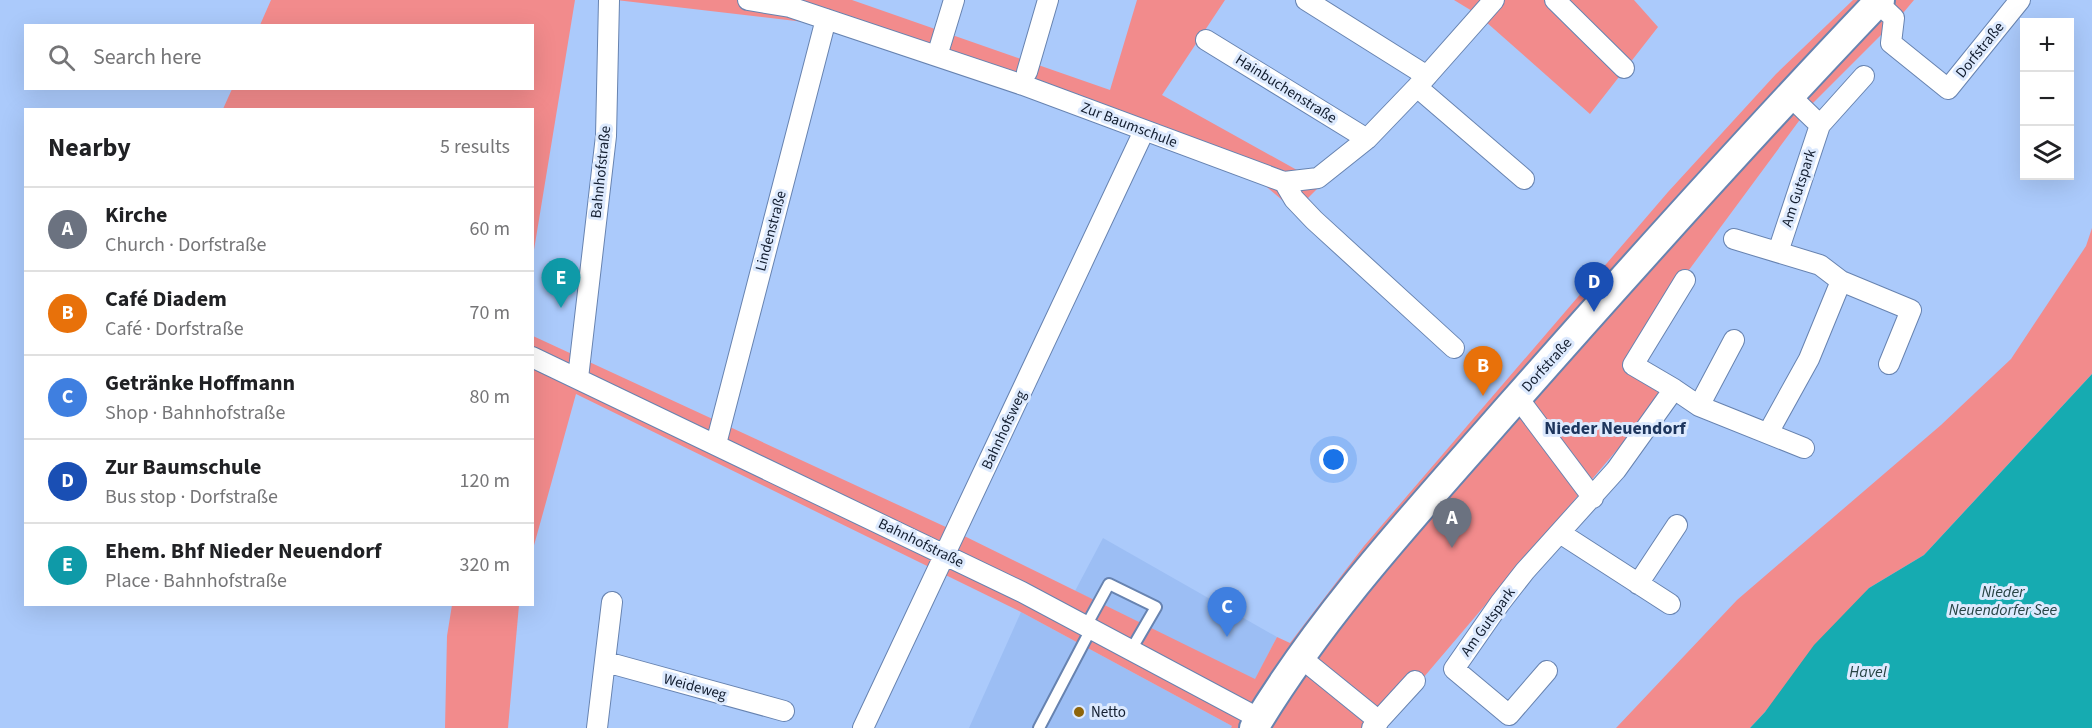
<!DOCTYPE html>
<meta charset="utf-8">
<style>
:root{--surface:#fff;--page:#f6f6f6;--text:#202124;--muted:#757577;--line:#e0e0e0;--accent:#2563eb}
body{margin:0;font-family:"Source Sans 3",sans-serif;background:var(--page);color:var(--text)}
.controls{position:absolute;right:18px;top:18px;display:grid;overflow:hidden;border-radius:0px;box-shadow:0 6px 24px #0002}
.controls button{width:54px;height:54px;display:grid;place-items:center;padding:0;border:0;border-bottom:2px solid var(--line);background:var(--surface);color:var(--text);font:30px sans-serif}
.you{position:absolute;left:1334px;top:460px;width:21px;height:21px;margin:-15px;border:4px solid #fff;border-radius:50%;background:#1a73e8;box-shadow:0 0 0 9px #1a73e833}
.badge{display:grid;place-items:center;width:39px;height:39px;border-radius:50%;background:var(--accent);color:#fff;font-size:20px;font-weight:700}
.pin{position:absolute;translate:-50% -50px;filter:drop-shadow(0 2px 3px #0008)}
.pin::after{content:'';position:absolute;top:32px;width:21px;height:18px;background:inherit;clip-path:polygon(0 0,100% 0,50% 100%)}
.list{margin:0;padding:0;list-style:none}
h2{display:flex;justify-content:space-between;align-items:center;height:78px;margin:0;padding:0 24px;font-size:26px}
h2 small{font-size:20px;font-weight:400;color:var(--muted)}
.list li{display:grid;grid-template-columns:39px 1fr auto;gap:18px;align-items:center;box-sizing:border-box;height:84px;padding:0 24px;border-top:2px solid var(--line)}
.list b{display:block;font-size:22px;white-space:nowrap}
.list p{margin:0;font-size:20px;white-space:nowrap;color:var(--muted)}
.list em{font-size:20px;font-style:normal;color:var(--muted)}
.icon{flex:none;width:33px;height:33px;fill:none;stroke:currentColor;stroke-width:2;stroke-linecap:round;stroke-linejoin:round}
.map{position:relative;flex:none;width:2092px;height:728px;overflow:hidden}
.search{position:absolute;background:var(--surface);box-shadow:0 6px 24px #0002;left:24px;top:24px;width:510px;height:66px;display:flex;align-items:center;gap:15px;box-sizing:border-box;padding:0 21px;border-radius:0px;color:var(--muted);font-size:22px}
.panel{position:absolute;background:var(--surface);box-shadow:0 6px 24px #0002;left:24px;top:108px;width:510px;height:498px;border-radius:0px}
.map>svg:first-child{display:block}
.built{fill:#9cbef4}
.green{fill:#f28b8c}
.water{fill:#16abb1}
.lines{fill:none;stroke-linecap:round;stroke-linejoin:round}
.service-casing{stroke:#6783b0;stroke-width:14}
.minor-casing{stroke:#6783b0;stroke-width:22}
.secondary-casing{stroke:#6783b0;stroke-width:32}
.service{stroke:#fff;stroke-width:10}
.minor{stroke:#fff;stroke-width:20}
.secondary{stroke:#fff;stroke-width:28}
.poi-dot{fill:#8e650a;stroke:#ddeafe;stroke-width:2}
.labels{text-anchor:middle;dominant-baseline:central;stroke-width:6;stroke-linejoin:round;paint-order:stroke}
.street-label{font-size:15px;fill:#121d2f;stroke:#ddeafe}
.poi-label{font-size:15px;fill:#121d2f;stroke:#ddeafe;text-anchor:start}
.water-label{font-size:16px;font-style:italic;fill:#284445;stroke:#ddeafe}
.quarter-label{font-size:18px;font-weight:bold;fill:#1d355d;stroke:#ddeafe}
</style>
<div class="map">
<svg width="2092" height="728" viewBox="0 0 2092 728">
<rect width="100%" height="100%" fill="#abcafb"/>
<!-- built -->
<path class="built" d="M 1103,538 L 1277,637 L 1255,680 L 1075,591 Z
M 1021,612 L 1232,726 L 1231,728 L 969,728 Z"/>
<!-- green -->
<path class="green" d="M 271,0 L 575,0 L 533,256 L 532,110 L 223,109 L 232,89 L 532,88 L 532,26 L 260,25 Z
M 616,0 L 852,0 L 1110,90 L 1137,0 L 1225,0 L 1162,95 L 1322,184 L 1295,211 L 1261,182 L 838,26 Z
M 1454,0 L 1634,0 L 1658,27 L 1590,114 L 1477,14 Z
M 1853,0 L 1914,0 L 1903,13 L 1810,106 L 1686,274 L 1624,367 L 1667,391 L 1412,691 L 1384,728 L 1231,728 L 1232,726 L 1021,612 L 576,394 L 533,549 L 533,336 L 948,528 L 1255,679 L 1277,637 L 1290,643 L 1364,546 L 1668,192 L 1776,74 Z
M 2092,228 L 2092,374 L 1924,555 L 1869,588 L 1765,712 L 1750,728 L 1616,728 L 1737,600 L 1941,425 L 2011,359 L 2086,246 Z
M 452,605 L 519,605 L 508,728 L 445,728 L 447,636 Z"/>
<!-- water -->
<path class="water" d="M 2092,374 L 2092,728 L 1750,728 L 1765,712 L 1814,645 L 1869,588 L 1924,555 Z"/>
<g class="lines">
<!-- service casing -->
<g class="service-casing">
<path id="service" d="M 1086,626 L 1109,584 L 1156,607 L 1131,650
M 1039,728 L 1091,629"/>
</g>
<!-- minor casing -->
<g class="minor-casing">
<path id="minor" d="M 748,0 L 790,7 L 1023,85 L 1284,182 L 1294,199 L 1314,220 L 1454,348
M 1306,0 L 1427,76
M 1555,0 L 1624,68
M 1877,2 L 1894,18 L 1891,43 L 1948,89 L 2020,0
M 1206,40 L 1367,139
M 937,56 L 954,0
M 1027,72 L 1048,0
M 1417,87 L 1524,179
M 1820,125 L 1864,76
M 1284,182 L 1318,178 L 1367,139 L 1417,87 L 1494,0
M 1734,239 L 1820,265 L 1841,281 L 1911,310 L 1889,364
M 1778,252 L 1820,125 L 1790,96
M 1685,280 L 1633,365 L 1674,389 L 1699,406 L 1804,448
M 532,357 L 1022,592 L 1260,719
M 578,378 L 606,136 L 609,0
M 1518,398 L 1593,498
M 1699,406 L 1734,340
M 1768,433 L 1809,359 L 1841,281
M 716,444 L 826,19
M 1560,533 L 1670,604
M 1638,584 L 1677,525
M 1300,657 L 1379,721
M 606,662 L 784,711
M 1547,671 L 1509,715 L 1454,669 L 1500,603 L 1525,571 L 1616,470 L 1674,389
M 597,728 L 612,602
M 863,728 L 1144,131
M 1372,728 L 1415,681"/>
</g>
<!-- secondary casing -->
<g class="secondary-casing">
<path id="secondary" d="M 1254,728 C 1325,610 1419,510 1509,407 C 1630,270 1753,133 1880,0"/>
</g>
<!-- service -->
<use href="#service" class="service"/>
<!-- minor -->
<use href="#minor" class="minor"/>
<!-- secondary -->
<use href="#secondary" class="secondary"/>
</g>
<!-- markers -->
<circle class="poi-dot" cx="1079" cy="712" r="6"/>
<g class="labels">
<!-- street labels -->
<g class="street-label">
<text transform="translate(1980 50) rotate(-51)">Dorfstraße</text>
<text transform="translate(1286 89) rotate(32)">Hainbuchenstraße</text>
<text transform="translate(1129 125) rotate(21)">Zur Baumschule</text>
<text transform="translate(601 172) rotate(-84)">Bahnhofstraße</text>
<text transform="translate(1799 188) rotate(-72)">Am Gutspark</text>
<text transform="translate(771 231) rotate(-75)">Lindenstraße</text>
<text transform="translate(1547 365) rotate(-48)">Dorfstraße</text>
<text transform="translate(1004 430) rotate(-65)">Bahnhofsweg</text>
<text transform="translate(921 543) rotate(26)">Bahnhofstraße</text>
<text transform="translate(1488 622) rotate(-54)">Am Gutspark</text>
<text transform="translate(695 687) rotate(15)">Weideweg</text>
</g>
<!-- poi labels -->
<g class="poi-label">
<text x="1091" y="712">Netto</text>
</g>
<!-- water labels -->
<g class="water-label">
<text x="2003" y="592">Nieder<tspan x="2003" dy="18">Neuendorfer See</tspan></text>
<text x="1868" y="672">Havel</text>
</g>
<!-- quarter labels -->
<g class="quarter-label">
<text x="1615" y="428">Nieder Neuendorf</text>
</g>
</g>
</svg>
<div class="controls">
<button>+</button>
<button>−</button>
<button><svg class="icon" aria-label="layers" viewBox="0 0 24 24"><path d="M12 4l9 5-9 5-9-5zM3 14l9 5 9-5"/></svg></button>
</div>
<div class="you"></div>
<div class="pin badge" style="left:1452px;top:548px;background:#6b7280">A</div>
<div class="pin badge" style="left:1483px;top:396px;background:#e8710a">B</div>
<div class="pin badge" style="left:1227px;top:637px;background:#3f7fe0">C</div>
<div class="pin badge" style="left:1594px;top:312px;background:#1a4fb4">D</div>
<div class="pin badge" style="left:561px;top:308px;background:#0f9aa8">E</div>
<div class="search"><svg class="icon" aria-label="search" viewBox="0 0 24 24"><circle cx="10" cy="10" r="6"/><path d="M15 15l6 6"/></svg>Search here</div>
<section class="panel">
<h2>Nearby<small>5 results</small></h2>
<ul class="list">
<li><span class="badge" style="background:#6b7280">A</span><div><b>Kirche</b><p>Church · Dorfstraße</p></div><em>60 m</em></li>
<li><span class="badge" style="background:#e8710a">B</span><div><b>Café Diadem</b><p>Café · Dorfstraße</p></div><em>70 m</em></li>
<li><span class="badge" style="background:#3f7fe0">C</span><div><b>Getränke Hoffmann</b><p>Shop · Bahnhofstraße</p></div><em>80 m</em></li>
<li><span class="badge" style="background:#1a4fb4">D</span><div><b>Zur Baumschule</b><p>Bus stop · Dorfstraße</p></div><em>120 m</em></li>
<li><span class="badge" style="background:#0f9aa8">E</span><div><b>Ehem. Bhf Nieder Neuendorf</b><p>Place · Bahnhofstraße</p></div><em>320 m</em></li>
</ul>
</section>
</div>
